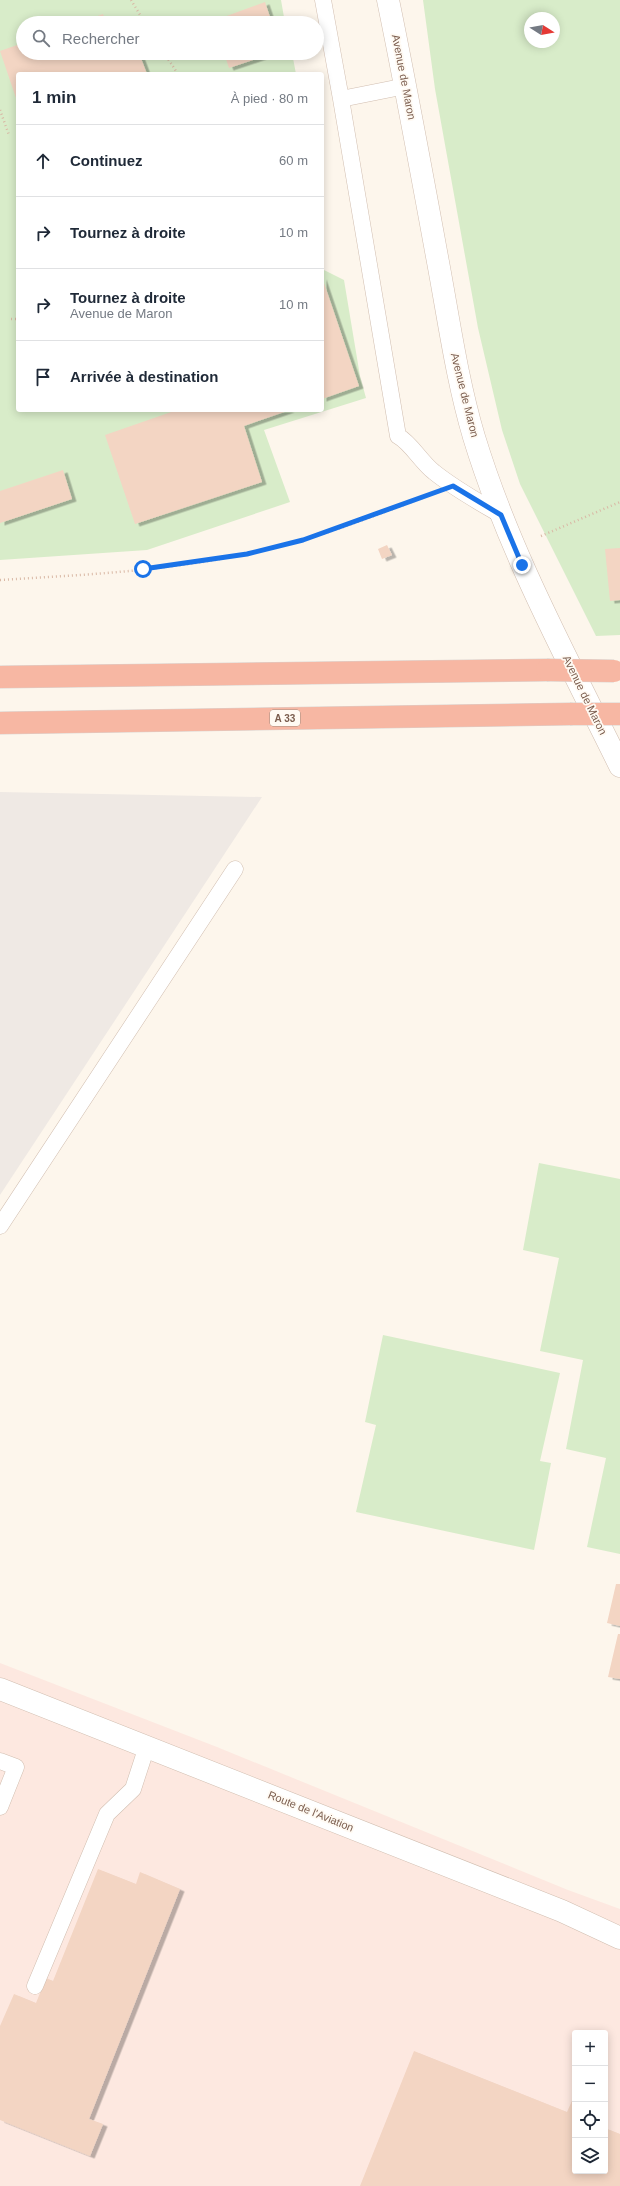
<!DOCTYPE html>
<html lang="fr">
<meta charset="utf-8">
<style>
:root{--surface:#fff;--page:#f2f2f3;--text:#1f2937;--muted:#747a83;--line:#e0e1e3}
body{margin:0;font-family:Arial,sans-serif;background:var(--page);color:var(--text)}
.controls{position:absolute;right:12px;bottom:12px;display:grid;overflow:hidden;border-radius:4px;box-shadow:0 2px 10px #0003}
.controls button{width:36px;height:36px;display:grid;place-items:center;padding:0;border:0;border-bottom:1px solid var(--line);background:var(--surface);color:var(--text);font:20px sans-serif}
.compass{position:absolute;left:524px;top:12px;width:36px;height:36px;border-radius:50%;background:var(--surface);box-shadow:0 2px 10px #0003;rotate:101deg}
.stop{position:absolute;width:12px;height:12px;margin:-9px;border:3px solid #1a73e8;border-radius:50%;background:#fff}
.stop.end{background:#1a73e8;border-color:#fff;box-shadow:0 1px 4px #0008}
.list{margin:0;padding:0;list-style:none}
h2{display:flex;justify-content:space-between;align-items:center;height:52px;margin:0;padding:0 16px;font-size:17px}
h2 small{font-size:13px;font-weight:400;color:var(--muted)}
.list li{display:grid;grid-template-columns:26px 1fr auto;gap:12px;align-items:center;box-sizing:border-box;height:72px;padding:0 16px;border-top:1px solid var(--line)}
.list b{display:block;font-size:15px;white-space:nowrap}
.list p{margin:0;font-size:13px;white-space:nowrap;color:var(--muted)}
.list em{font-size:13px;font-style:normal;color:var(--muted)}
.icon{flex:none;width:22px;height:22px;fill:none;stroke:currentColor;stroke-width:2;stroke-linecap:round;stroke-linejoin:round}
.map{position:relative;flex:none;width:620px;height:2186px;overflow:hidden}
.search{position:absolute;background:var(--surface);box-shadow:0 2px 10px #0003;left:16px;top:16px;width:308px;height:44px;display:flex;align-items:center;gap:10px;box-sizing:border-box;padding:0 14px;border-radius:22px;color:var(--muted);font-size:15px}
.panel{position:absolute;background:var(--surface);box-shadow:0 2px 10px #0003;left:16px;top:72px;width:308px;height:340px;border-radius:4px}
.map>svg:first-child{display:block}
.commercial{fill:#fde8e0;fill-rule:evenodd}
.industrial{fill:#efe9e4}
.green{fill:#d8ecc9;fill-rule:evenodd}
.building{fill:#f3d5c3;filter:url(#shadow)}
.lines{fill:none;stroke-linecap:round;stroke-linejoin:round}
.service-casing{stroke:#d1beb0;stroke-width:17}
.tertiary-casing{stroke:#d1beb0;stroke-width:23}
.motorway-casing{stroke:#dad1cd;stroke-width:23}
.path{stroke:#d9b8a5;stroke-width:2.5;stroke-dasharray:1 3;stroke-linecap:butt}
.service{stroke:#fff;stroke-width:16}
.tertiary{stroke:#fff;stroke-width:22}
.motorway{stroke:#f7b7a3;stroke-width:22}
.motorway-bridge-casing{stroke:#dad1cd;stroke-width:23;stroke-linecap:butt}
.motorway-bridge{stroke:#f7b7a3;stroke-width:22}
.route{stroke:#1a73e8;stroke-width:5}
.labels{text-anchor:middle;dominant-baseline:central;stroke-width:3.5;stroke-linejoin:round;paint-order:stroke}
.shield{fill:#fffaf3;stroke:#a28b7f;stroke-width:1}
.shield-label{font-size:10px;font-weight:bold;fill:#7a5c4d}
.street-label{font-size:11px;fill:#7a5c4d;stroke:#fffaf3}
</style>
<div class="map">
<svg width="620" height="2186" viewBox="0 0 620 2186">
<defs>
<filter id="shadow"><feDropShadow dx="4.5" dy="2.5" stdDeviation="0" flood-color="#0004"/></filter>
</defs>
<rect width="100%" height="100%" fill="#fdf6ec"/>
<!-- commercial -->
<path class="commercial" d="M 0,1663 L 217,1747 L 568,1890 L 620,1909 L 620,2186 L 0,2186 ZM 575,2033 L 605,2033 L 605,2171 L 575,2171 Z"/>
<!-- industrial -->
<path class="industrial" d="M 0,792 L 262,797 L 0,1195 Z"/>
<!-- green -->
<path class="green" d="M 0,0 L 281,0 L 285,23 L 23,23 L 23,53 L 292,53 L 296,74 L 18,74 L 18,410 L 322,410 L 322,269 L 344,280 L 360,376 L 366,398 L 264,430 L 290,502 L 147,550 L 0,560 Z
M 423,0 L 620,0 L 620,635 L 596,636 L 520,484 L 502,430 L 478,328 L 435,89 ZM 530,18 L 554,18 L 554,42 L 530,42 Z
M 539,1163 L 620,1179 L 620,1554 L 587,1547 L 606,1458 L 566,1449 L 583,1360 L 540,1351 L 559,1258 L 523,1250 Z
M 383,1335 L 560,1373 L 540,1461 L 551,1463 L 534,1550 L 356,1512 L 376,1425 L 365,1422 Z"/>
<!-- building -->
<path class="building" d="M 265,2 L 272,23 L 213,23 L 213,21 Z
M 103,14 L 106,23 L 79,23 Z
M 23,43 L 23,53 L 139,53 L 147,74 L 18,74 L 18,104 L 0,51 Z
M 224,53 L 274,53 L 229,68 Z
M 322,277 L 359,386 L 322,399 Z
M 177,410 L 290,410 L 244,426 L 262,482 L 135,524 L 105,435 Z
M 63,470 L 72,499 L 0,523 L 0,491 Z
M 387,545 L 392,555 L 382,559 L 378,549 Z
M 620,548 L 620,600 L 610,601 L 605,549 Z
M 616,1584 L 620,1584 L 620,1626 L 607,1623 Z
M 618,1634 L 620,1634 L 620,1679 L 608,1677 Z
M 98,1869 L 136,1884 L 140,1872 L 180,1889 L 89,2119 L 103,2124 L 90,2156 L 0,2120 L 0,2026 L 14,1994 L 36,2003 L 46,1978 L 53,1981 Z
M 414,2051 L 567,2112 L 575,2094 L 575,2171 L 605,2171 L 605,2128 L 620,2134 L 620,2186 L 360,2186 Z"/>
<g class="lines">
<!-- service casing -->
<g class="service-casing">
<path id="service" d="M 323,0 L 341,99 L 398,436 C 411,443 421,462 434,472 C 455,489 479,502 501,515
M 341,99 L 406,86
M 0,1226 L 235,869
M 0,1761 L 16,1767 L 0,1807
M 35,1986 L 107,1814 L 133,1789 L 147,1746"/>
</g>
<!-- tertiary casing -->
<g class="tertiary-casing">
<path id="tertiary" d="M 388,0 C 406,87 422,175 438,262 C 449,321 457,380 474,437 C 509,552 567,658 620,766
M 0,1689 L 562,1911 L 620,1938"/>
</g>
<!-- motorway casing -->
<g class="motorway-casing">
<path id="motorway" d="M 0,677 L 547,670
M 0,723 L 570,714"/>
</g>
<!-- path -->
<path class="path" d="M 131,0 L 145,23
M 164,53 L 178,74
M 0,110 L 9,135
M 11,319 L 18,319
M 541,536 L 620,502
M 0,580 C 82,575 166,571 246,554 C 308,542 366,519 425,497"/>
<!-- service -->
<use href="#service" class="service"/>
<!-- tertiary -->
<use href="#tertiary" class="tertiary"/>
<!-- motorway -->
<use href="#motorway" class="motorway"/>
<!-- motorway-bridge casing -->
<g class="motorway-bridge-casing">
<path id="motorway-bridge" d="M 547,670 L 614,671
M 570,714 L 620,714"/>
</g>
<!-- motorway-bridge -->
<use href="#motorway-bridge" class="motorway-bridge"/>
</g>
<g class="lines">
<!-- route -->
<path class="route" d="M 143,569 L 247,554 L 303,540 L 453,486 L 501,515 L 522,565"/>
</g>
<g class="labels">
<!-- shield labels -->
<rect class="shield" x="270" y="710" width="30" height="16" rx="3"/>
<g class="shield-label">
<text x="285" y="718">A 33</text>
</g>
<!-- street labels -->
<g class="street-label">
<text transform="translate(404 77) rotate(79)">Avenue de Maron</text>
<text transform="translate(465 395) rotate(76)">Avenue de Maron</text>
<text transform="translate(585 695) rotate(64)">Avenue de Maron</text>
<text transform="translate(311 1811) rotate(22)">Route de l'Aviation</text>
</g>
</g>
</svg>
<div class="controls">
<button>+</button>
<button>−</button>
<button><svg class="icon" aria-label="locate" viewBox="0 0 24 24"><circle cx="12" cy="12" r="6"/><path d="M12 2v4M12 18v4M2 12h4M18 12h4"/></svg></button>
<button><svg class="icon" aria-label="layers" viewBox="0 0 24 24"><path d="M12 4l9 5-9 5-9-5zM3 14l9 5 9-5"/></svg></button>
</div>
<svg class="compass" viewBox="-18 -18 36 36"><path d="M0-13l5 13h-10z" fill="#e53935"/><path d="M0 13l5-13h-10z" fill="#747a83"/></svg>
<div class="stop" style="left:143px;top:569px"></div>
<div class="stop end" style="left:522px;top:565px"></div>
<div class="search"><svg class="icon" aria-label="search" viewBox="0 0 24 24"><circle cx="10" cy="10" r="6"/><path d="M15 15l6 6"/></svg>Rechercher</div>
<section class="panel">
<h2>1 min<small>À pied · 80 m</small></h2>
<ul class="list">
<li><svg class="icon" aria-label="ahead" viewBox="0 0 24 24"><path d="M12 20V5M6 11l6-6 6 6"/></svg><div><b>Continuez</b></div><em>60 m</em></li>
<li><svg class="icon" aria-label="right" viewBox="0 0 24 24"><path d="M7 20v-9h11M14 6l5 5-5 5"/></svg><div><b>Tournez à droite</b></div><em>10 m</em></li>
<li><svg class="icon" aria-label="right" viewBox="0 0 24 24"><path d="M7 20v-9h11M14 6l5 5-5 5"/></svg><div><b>Tournez à droite</b><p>Avenue de Maron</p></div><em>10 m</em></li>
<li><svg class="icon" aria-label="arrive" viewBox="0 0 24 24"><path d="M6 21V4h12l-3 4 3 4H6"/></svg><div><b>Arrivée à destination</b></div></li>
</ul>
</section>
</div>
